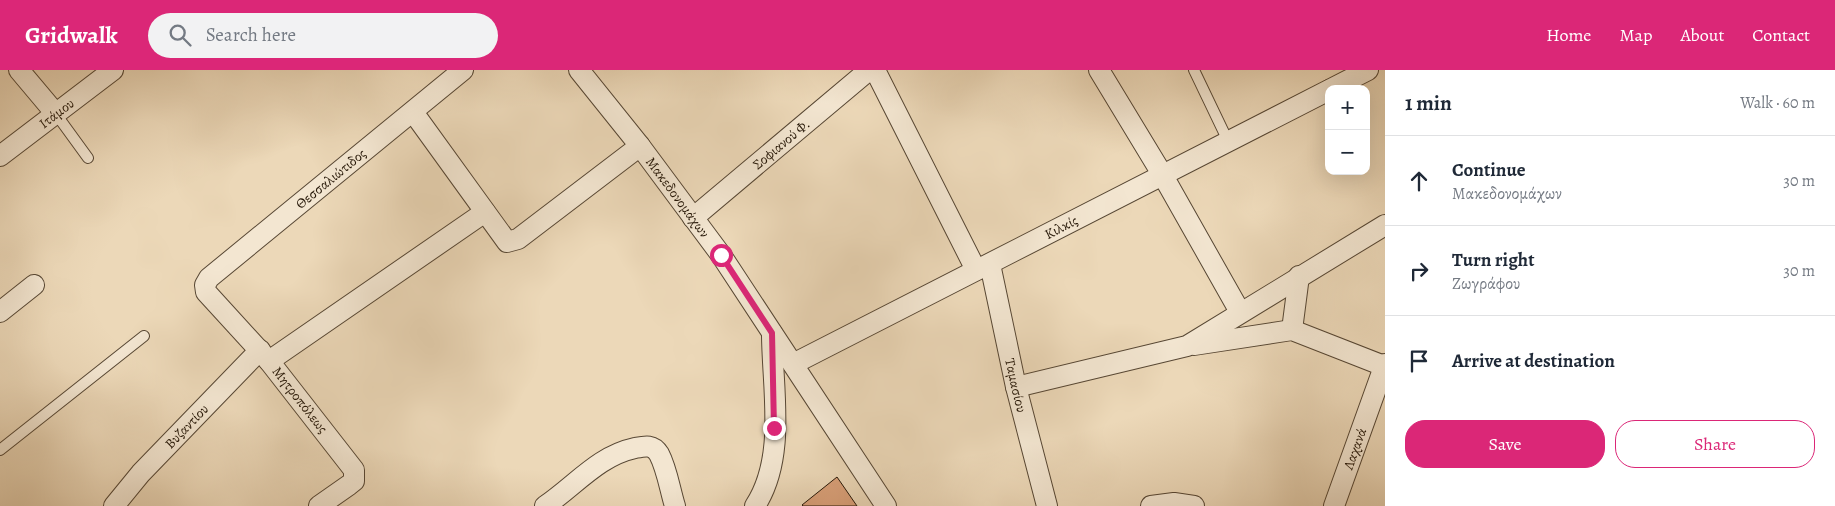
<!DOCTYPE html>
<meta charset="utf-8">
<style>
:root{--surface:#fff;--page:#f2f2f3;--text:#1f2937;--muted:#747a83;--line:#e0e1e3;--accent:#db2777}
body{margin:0;font-family:Alegreya,serif;background:var(--page);color:var(--text)}
.controls{position:absolute;right:15px;top:15px;display:grid;overflow:hidden;border-radius:10px;box-shadow:0 5px 20px #0002}
.controls button{width:45px;height:45px;display:grid;place-items:center;padding:0;border:0;border-bottom:1px solid var(--line);background:var(--surface);color:var(--text);font:25px sans-serif}
.stop{position:absolute;width:15px;height:15px;margin:-11px;border:4px solid #db2777;border-radius:50%;background:#fff}
.stop.end{background:#db2777;border-color:#fff;box-shadow:0 1px 5px #0008}
.list{margin:0;padding:0;list-style:none}
h2{display:flex;justify-content:space-between;align-items:center;height:65px;margin:0;padding:0 20px;font-size:21px}
h2 small{font-size:16px;font-weight:400;color:var(--muted)}
.list li{display:grid;grid-template-columns:32px 1fr auto;gap:15px;align-items:center;box-sizing:border-box;height:90px;padding:0 20px;border-top:1px solid var(--line)}
.list b{display:block;font-size:19px;white-space:nowrap}
.list p{margin:0;font-size:16px;white-space:nowrap;color:var(--muted)}
.list em{font-size:16px;font-style:normal;color:var(--muted)}
.actions{display:flex;gap:10px;padding:15px 20px}
.actions a{flex:1;padding:11px 0;border:1px solid var(--accent);border-radius:20px;text-align:center;font-size:18px;color:var(--accent)}
.actions .main{background:var(--accent);color:#fff}
.icon{flex:none;width:28px;height:28px;fill:none;stroke:currentColor;stroke-width:2;stroke-linecap:round;stroke-linejoin:round}
.map{position:relative;flex:none;width:1385px;height:436px;overflow:hidden}
header{display:flex;align-items:center;gap:30px;box-sizing:border-box;height:70px;padding:0 25px;background:var(--accent);color:#fff}
header strong{font-size:24px}
nav{display:flex;gap:28px;margin-inline-start:auto;font-size:18px}
.search{width:350px;height:45px;background:var(--page);display:flex;align-items:center;gap:12px;box-sizing:border-box;padding:0 18px;border-radius:28px;color:var(--muted);font-size:19px}
main{display:flex}
aside{flex:1;background:var(--surface)}
.map>svg:first-child{display:block}
.building{fill:#d9a079;stroke:#251708}
.lines{fill:none;stroke-linecap:round;stroke-linejoin:round}
.service-casing{stroke:#574734;stroke-width:12}
.minor-casing{stroke:#574734;stroke-width:22}
.service{stroke:#f3e6d1;stroke-width:10}
.minor{stroke:#f3e6d1;stroke-width:20}
.route{stroke:#db2777;stroke-width:6}
.labels{text-anchor:middle;dominant-baseline:central;stroke-width:4;stroke-linejoin:round;paint-order:stroke}
.street-label{font-size:14px;fill:#251708;stroke:#f3e6d1}
</style>
<header>
<strong>Gridwalk</strong>
<div class="search"><svg class="icon" aria-label="search" viewBox="0 0 24 24"><circle cx="10" cy="10" r="6"/><path d="M15 15l6 6"/></svg>Search here</div>
<nav><a>Home</a><a>Map</a><a>About</a><a>Contact</a></nav>
</header>
<main>
<div class="map">
<svg width="1385" height="436" viewBox="0 0 1385 436">
<rect width="100%" height="100%" fill="#ecd8b8"/>
<filter id="stains"><feTurbulence type="fractalNoise" baseFrequency=".004" numOctaves="4"/><feColorMatrix values="0 0 0 0 .2 0 0 0 0 .09 0 0 0 0 .02 0 0 0 .5 -.17"/></filter>
<radialGradient id="worn" r=".72"><stop offset=".6" stop-color="#630" stop-opacity="0"/><stop offset="1" stop-color="#630" stop-opacity=".3"/></radialGradient>
<!-- building -->
<path class="building" d="M 837,407 L 857,436 L 803,436 L 802,435 Z"/>
<g class="lines">
<!-- service casing -->
<g class="service-casing">
<path id="service" d="M 1194,0 L 1228,71
M 56,44 L 88,88
M 0,380 L 144,266"/>
</g>
<!-- minor casing -->
<g class="minor-casing">
<g id="minor">
<path d="M 19,0 L 56,44"/>
<path id="s1" d="M 579,0 L 640,76 L 721,185 L 886,436"/>
<path d="M 875,0 L 976,200"/>
<path d="M 1099,0 L 1162,104 L 1240,242"/>
<path d="M 1331,19 L 1368,0"/>
<path d="M 413,42 L 507,172 L 518,169 L 640,76"/>
<path id="s2" d="M 0,86 L 113,0"/>
<path id="s3" d="M 693,148 L 869,0"/>
<path id="s4" d="M 990,194 L 1016,317 L 1047,436"/>
<path d="M 0,242 L 34,215"/>
<path d="M 1292,260 L 1299,206"/>
<path d="M 1194,275 L 1292,260 L 1384,296"/>
<path d="M 269,291 L 485,142"/>
<path id="s5" d="M 793,294 L 1329,20"/>
<path d="M 1016,317 L 1187,276 L 1385,155"/>
<path id="s6" d="M 114,436 L 141,403 L 260,280"/>
<path id="s7" d="M 319,436 L 349,415 L 354,411 L 354,400 L 269,291 L 206,222 L 205,215 L 209,208 L 463,0"/>
<path d="M 545,436 C 576,415 598,386 635,378 C 645,376 653,374 659,384 C 667,399 670,420 675,436"/>
<path d="M 755,436 C 787,387 772,318 772,263"/>
<path d="M 1151,436 L 1174,433 L 1194,436"/>
<path id="s8" d="M 1334,436 L 1385,294"/>
</g>
</g>
<!-- service -->
<use href="#service" class="service"/>
<!-- minor -->
<use href="#minor" class="minor"/>
</g>
<g class="lines">
<!-- route -->
<path class="route" d="M 721,185 L 772,263 L 774,358"/>
</g>
<g class="labels">
<!-- street labels -->
<g class="street-label">
<text stroke="none"><textPath href="#s2" startOffset="71">Ιτάμου</textPath></text>
<text stroke="none"><textPath href="#s3" startOffset="115">Σοφιανού Φ.</textPath></text>
<text stroke="none"><textPath href="#s7" startOffset="458">Θεσσαλιώτιδος</textPath></text>
<text stroke="none"><textPath href="#s1" startOffset="161">Μακεδονομάχων</textPath></text>
<text stroke="none"><textPath href="#s5" startOffset="301">Κιλκίς</textPath></text>
<text stroke="none"><textPath href="#s4" startOffset="124">Ταμασίου</textPath></text>
<text transform="translate(300 330) rotate(52)">Μητροπόλεως</text>
<text stroke="none"><textPath href="#s6" startOffset="108">Βυζαντίου</textPath></text>
<text stroke="none"><textPath href="#s8" startOffset="61">Λαχανά</textPath></text>
</g>
</g>
<rect width="100%" height="100%" filter="url(#stains)"/>
<rect width="100%" height="100%" fill="url(#worn)"/>
</svg>
<div class="controls">
<button>+</button>
<button>−</button>
</div>
<div class="stop" style="left:721px;top:185px"></div>
<div class="stop end" style="left:774px;top:358px"></div>
</div>
<aside>
<h2>1 min<small>Walk · 60 m</small></h2>
<ul class="list">
<li><svg class="icon" aria-label="ahead" viewBox="0 0 24 24"><path d="M12 20V5M6 11l6-6 6 6"/></svg><div><b>Continue</b><p>Μακεδονομάχων</p></div><em>30 m</em></li>
<li><svg class="icon" aria-label="right" viewBox="0 0 24 24"><path d="M7 20v-9h11M14 6l5 5-5 5"/></svg><div><b>Turn right</b><p>Ζωγράφου</p></div><em>30 m</em></li>
<li><svg class="icon" aria-label="arrive" viewBox="0 0 24 24"><path d="M6 21V4h12l-3 4 3 4H6"/></svg><div><b>Arrive at destination</b></div></li>
</ul>
<div class="actions"><a class="main">Save</a><a>Share</a></div>
</aside>
</main>
